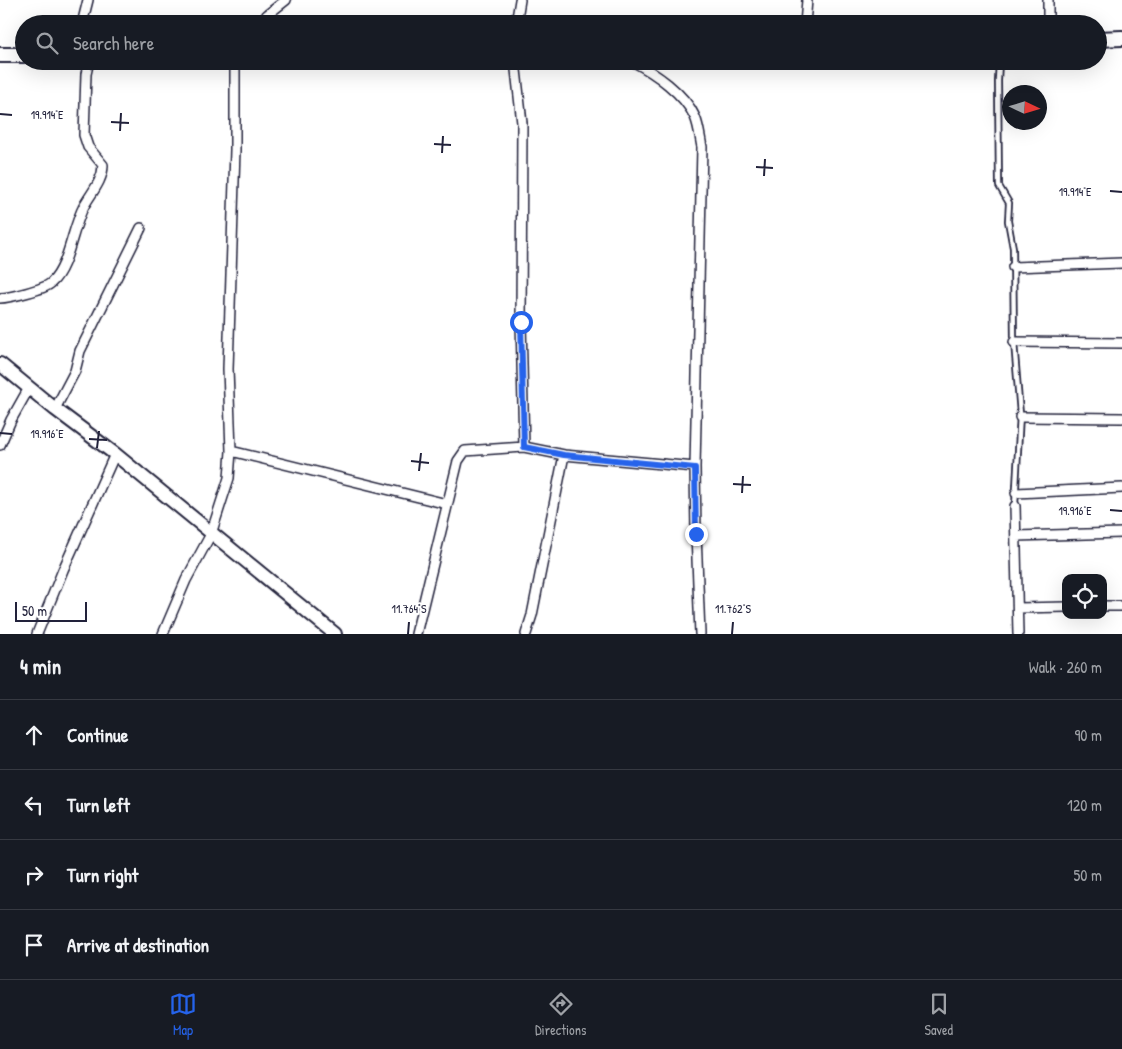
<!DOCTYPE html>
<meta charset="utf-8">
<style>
:root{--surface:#171b24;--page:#20242c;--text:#f1f3f6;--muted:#9ea1a6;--line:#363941;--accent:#2563eb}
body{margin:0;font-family:"Patrick Hand",sans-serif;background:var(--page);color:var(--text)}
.controls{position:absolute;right:15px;bottom:15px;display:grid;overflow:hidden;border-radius:10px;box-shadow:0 5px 20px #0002}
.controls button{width:45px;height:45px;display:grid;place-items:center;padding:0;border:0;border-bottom:1px solid var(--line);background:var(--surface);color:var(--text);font:25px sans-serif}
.compass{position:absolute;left:1002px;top:85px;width:45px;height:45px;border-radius:50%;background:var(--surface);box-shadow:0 5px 20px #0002;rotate:94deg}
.scale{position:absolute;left:15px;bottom:12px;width:72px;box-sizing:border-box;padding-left:5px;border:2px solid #22223b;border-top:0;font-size:14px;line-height:18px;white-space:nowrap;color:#22223b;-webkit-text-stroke:4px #fff;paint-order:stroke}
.stop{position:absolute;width:15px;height:15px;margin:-11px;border:4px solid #2563eb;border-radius:50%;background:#fff}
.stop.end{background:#2563eb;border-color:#fff;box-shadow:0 1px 5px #0008}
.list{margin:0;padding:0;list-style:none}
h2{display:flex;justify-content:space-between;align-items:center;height:65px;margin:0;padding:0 20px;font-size:21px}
h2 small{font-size:16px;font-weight:400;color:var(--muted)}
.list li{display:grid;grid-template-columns:32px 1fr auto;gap:15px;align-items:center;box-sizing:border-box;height:70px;padding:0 20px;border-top:1px solid var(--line)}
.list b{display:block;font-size:19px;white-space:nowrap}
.list em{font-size:16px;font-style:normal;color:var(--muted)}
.icon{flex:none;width:28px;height:28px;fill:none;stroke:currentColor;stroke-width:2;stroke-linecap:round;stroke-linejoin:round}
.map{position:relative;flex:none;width:1122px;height:634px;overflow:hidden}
.search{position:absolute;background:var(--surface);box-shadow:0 5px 20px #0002;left:15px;right:15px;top:15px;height:55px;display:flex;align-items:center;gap:12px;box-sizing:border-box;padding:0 18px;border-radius:28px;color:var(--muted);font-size:19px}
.sheet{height:345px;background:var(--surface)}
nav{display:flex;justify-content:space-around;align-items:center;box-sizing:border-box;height:70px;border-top:1px solid var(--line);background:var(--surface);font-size:14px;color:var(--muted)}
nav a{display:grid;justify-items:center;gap:2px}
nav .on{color:var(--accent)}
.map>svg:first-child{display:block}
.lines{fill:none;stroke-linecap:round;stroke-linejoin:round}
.lane-casing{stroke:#22223b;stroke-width:8}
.street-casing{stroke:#22223b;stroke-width:12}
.secondary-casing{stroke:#22223b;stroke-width:16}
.primary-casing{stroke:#22223b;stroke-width:18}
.lane{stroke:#fff;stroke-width:4.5}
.street{stroke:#fff;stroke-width:9}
.secondary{stroke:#fff;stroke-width:12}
.primary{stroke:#fff;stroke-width:14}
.route{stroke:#2563eb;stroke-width:6}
.ticks{fill:none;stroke:#22223b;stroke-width:2}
.ticks-label{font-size:12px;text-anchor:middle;fill:#22223b;stroke:#fff;stroke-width:4;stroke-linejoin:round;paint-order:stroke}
</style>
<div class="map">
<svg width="1122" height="634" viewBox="0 0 1122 634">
<rect width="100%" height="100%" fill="#fff"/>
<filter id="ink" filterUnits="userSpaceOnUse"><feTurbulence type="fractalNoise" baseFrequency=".02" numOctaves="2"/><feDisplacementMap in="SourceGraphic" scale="10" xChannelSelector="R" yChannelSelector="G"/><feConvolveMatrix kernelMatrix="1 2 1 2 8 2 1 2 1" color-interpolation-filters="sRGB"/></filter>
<g filter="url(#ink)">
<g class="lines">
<!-- lane casing -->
<g class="lane-casing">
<path id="lane" d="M 999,61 L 998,81 L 999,186 L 1009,203 L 1008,221 L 1013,248 L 1014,342 L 1020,414 L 1015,506"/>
</g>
<!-- street casing -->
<g class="street-casing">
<path id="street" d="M 1048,0 L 1048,24
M 82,24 L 88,0
M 262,24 L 267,15 L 286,0
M 516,24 L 520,0
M 805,24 L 807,0
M 515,61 L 522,123 L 521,322 L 524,447
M 632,61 C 655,73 684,93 695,117 C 699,126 700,138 702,147 L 695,467 L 696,534 L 700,634
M 1013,267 L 1122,263
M 0,298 C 9,298 45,289 51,283 C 69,267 72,228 84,206 C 91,193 103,181 103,165 L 88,147 L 84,135 L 86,74 L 89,61
M 1014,342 L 1122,343
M 55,409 L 75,371 L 80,351 L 91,329 L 141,228
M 1020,417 L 1122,418
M 0,445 L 11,420 L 29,388
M 231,451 L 447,504
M 1016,493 L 1122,488
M 1015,506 L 1018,634
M 1016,536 L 1122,533
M 1103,606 L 1122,606
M 1018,608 L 1066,607
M 37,634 L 63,570 L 115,454
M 163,634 L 186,580 L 211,534 L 229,478 L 231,451 L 228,369 L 235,150 L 235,61
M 416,634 L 458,461 L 465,451 L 524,447 L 564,455 L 695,467
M 526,634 L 532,615 L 564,455"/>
</g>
<!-- secondary casing -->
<g class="secondary-casing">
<path id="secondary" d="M 0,364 L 55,409 L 115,454 L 335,634"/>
</g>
<!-- primary casing -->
<g class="primary-casing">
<path id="primary" d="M 1098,39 L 1122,38
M 0,55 L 24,55"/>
</g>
<!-- lane -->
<use href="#lane" class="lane"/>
<!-- street -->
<use href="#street" class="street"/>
<!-- secondary -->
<use href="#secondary" class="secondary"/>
<!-- primary -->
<use href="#primary" class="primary"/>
</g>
</g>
<g class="lines" filter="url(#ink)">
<!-- route -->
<path class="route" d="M 521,322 L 524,447 L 564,455 L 695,468 L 696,534"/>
</g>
<!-- ticks -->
<path class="ticks" d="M 0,114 L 12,115M 111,122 L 129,123M 120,131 L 121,113M 434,144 L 451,145M 442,153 L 443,136M 756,167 L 773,168M 764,176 L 765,159M 1110,191 L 1122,192M 0,433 L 12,434M 89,439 L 107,440M 97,448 L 99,431M 411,461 L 429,463M 419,471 L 421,453M 733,484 L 751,485M 742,493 L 743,476M 1110,510 L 1122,511M 408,634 L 409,622M 732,634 L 733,622"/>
<g class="ticks-label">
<text x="47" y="119">19.914°E</text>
<text x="1075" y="196">19.914°E</text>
<text x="47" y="438">19.916°E</text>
<text x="1075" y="515">19.916°E</text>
<text x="409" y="613">11.764°S</text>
<text x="733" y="613">11.762°S</text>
</g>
</svg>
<div class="controls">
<button><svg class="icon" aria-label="locate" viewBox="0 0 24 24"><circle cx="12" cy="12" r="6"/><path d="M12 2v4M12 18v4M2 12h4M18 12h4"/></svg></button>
</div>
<svg class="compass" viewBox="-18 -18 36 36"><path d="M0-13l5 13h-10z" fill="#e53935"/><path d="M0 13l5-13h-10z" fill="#9ea1a6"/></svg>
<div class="scale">50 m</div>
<div class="stop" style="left:521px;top:322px"></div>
<div class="stop end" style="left:696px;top:534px"></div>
<div class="search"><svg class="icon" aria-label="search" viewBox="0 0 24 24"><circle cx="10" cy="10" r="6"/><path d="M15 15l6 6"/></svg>Search here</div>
</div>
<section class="sheet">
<h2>4 min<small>Walk · 260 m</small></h2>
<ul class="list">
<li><svg class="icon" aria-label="ahead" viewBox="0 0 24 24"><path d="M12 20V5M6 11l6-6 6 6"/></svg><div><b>Continue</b></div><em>90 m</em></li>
<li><svg class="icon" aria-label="left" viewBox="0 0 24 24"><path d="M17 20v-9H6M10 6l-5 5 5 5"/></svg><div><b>Turn left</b></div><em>120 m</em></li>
<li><svg class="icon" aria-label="right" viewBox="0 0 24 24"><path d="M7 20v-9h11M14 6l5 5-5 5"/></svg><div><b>Turn right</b></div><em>50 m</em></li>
<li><svg class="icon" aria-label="arrive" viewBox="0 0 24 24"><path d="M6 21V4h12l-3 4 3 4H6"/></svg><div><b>Arrive at destination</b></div></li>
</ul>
</section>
<nav>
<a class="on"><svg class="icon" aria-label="map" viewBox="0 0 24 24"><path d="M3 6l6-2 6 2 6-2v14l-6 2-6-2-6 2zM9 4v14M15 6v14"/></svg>Map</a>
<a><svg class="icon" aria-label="directions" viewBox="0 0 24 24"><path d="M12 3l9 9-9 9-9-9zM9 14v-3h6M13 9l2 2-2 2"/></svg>Directions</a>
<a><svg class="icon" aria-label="saved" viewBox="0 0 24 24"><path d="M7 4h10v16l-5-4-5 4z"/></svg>Saved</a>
</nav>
